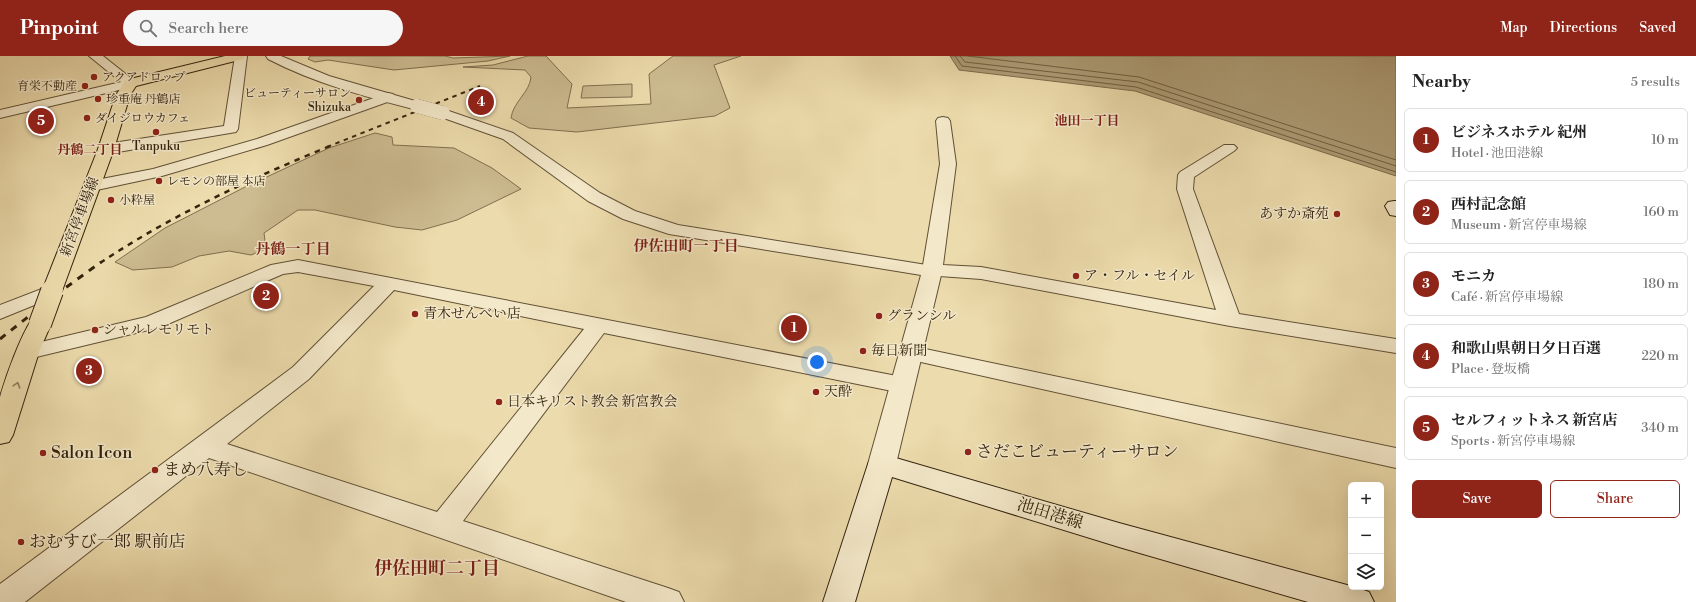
<!DOCTYPE html>
<meta charset="utf-8">
<style>
:root{--surface:#fff;--page:#f6f6f6;--text:#222;--muted:#767676;--line:#e0e0e0;--accent:#8f2418}
body{margin:0;font-family:"Libre Bodoni","Noto Serif JP",serif;background:var(--page);color:var(--text)}
.controls{position:absolute;right:12px;bottom:12px;display:grid;overflow:hidden;border-radius:6px;box-shadow:0 4px 16px #0002}
.controls button{width:36px;height:36px;display:grid;place-items:center;padding:0;border:0;border-bottom:1px solid var(--line);background:var(--surface);color:var(--text);font:20px sans-serif}
.you{position:absolute;left:817px;top:306px;width:14px;height:14px;margin:-10px;border:3px solid #fff;border-radius:50%;background:#1a73e8;box-shadow:0 0 0 6px #1a73e833}
.badge{display:grid;place-items:center;width:26px;height:26px;border-radius:50%;background:var(--accent);color:#fff;font-size:13px;font-weight:700}
.pin{position:absolute;translate:-50% -50%;border:2px solid #fff;box-shadow:0 1px 4px #0006}
.list{margin:0;padding:0;list-style:none}
h2{display:flex;justify-content:space-between;align-items:center;height:52px;margin:0;padding:0 16px;font-size:17px}
h2 small{font-size:13px;font-weight:400;color:var(--muted)}
.list li{display:grid;grid-template-columns:26px 1fr auto;gap:12px;align-items:center;box-sizing:border-box;height:64px;margin:0 8px 8px;padding:0 8px;border:1px solid var(--line);border-radius:6px}
.list b{display:block;font-size:15px;white-space:nowrap}
.list p{margin:0;font-size:13px;white-space:nowrap;color:var(--muted)}
.list em{font-size:13px;font-style:normal;color:var(--muted)}
.actions{display:flex;gap:8px;padding:12px 16px}
.actions a{flex:1;padding:9px 0;border:1px solid var(--accent);border-radius:6px;text-align:center;font-size:14px;color:var(--accent)}
.actions .main{background:var(--accent);color:#fff}
.icon{flex:none;width:22px;height:22px;fill:none;stroke:currentColor;stroke-width:2;stroke-linecap:round;stroke-linejoin:round}
.map{position:relative;flex:none;width:1396px;height:546px;overflow:hidden}
header{display:flex;align-items:center;gap:24px;box-sizing:border-box;height:56px;padding:0 20px;background:var(--accent);color:#fff}
header strong{font-size:19px}
nav{display:flex;gap:22px;margin-inline-start:auto;font-size:14px}
.search{width:280px;height:36px;background:var(--page);display:flex;align-items:center;gap:10px;box-sizing:border-box;padding:0 14px;border-radius:22px;color:var(--muted);font-size:15px}
main{display:flex}
aside{flex:1;background:var(--surface)}
.map>svg:first-child{display:block}
.green{fill:#cdbc91;stroke:#806f4f}
.water{fill:#ad9c76;stroke:#7c6b4c}
.lines{fill:none;stroke-linecap:round;stroke-linejoin:round}
.shore{stroke:#705f42;stroke-width:1}
.minor-casing{stroke:#615035;stroke-width:2}
.tertiary-casing{stroke:#615035;stroke-width:2}
.secondary-casing{stroke:#33220d;stroke-width:2}
.primary-casing{stroke:#33220d;stroke-width:2}
.minor{fill:#f3e8c9;fill-rule:evenodd}
.tertiary{fill:#f3e8c9;fill-rule:evenodd}
.secondary{fill:#f3e8c9;fill-rule:evenodd}
.primary{fill:#ecdbac;fill-rule:evenodd}
.rail-far2{stroke:#33220d;stroke-width:2;stroke-dasharray:4.5 4.5;stroke-linecap:butt}
.rail-far1{stroke:#33220d;stroke-width:2.5;stroke-dasharray:5.5 5.5;stroke-linecap:butt}
.rail{stroke:#33220d;stroke-width:3;stroke-dasharray:7 7;stroke-linecap:butt}
.tertiary-bridge-casing{stroke:#615035;stroke-width:14;stroke-linecap:butt}
.primary-bridge-casing{stroke:#33220d;stroke-width:24;stroke-linecap:butt}
.tertiary-bridge{stroke:#f3e8c9;stroke-width:14}
.primary-bridge{stroke:#ecdbac;stroke-width:22}
.oneway{stroke:#907e5c}
.poi-dot{fill:#8f2418;stroke:#f3e8c9;stroke-width:1.5}
.labels{text-anchor:middle;dominant-baseline:central;stroke-width:3;stroke-linejoin:round;paint-order:stroke}
.far-poi-label{font-size:12px;fill:#33220d;stroke:#f3e8c9;text-anchor:start}
.far-neighbourhood-label{font-size:13px;font-weight:bold;fill:#7a1f14;stroke:#f3e8c9}
.poi-label{font-size:14px;fill:#33220d;stroke:#f3e8c9;text-anchor:start}
.street-label{font-size:14px;fill:#33220d;stroke:#f3e8c9}
.neighbourhood-label{font-size:15px;font-weight:bold;fill:#7a1f14;stroke:#f3e8c9}
.near-poi-label{font-size:17px;fill:#33220d;stroke:#f3e8c9;text-anchor:start}
.near-street-label{font-size:17px;fill:#33220d;stroke:#f3e8c9}
.near-neighbourhood-label{font-size:18px;font-weight:bold;fill:#7a1f14;stroke:#f3e8c9}
</style>
<header>
<strong>Pinpoint</strong>
<div class="search"><svg class="icon" aria-label="search" viewBox="0 0 24 24"><circle cx="10" cy="10" r="6"/><path d="M15 15l6 6"/></svg>Search here</div>
<nav><a>Map</a><a>Directions</a><a>Saved</a></nav>
</header>
<main>
<div class="map">
<svg width="1396" height="546" viewBox="0 0 1396 546">
<rect width="100%" height="100%" fill="#ecdbac"/>
<filter id="stains"><feTurbulence type="fractalNoise" baseFrequency=".005" numOctaves="4"/><feColorMatrix values="0 0 0 0 .2 0 0 0 0 .09 0 0 0 0 .02 0 0 0 .5 -.17"/></filter>
<radialGradient id="worn" r=".72"><stop offset=".6" stop-color="#630" stop-opacity="0"/><stop offset="1" stop-color="#630" stop-opacity=".3"/></radialGradient>
<!-- green -->
<path class="green" d="M 310,0 L 445,0 L 453,2 L 510,0 L 488,5 L 394,14 L 328,4 L 315,6 L 308,3 Z
M 528,0 L 546,0 L 572,28 L 567,52 L 651,48 L 649,18 L 673,0 L 741,0 L 714,9 L 730,52 L 715,60 L 577,76 L 529,72 L 511,62 C 513,46 530,36 531,21 L 525,14 L 463,11 L 493,9 Z
M 632,28 L 632,41 L 581,42 L 583,30 Z
M 375,77 L 392,81 L 393,89 L 454,92 L 492,112 L 521,133 L 457,164 L 422,174 L 395,171 L 315,154 L 298,154 L 264,177 L 266,193 L 251,199 L 229,195 L 199,200 L 172,211 L 133,214 L 115,206 L 165,172 L 245,131 L 329,92 Z"/>
<!-- water -->
<path class="water" d="M 950,0 L 1396,0 L 1396,120 L 1135,35 L 959,14 Z"/>
<g class="lines">
<!-- shore -->
<path class="shore" d="M 955,0 L 962,10 L 1136,31 L 1396,116
M 960,0 L 965,6 L 1138,26 L 1396,110
M 968,0 L 1139,21 L 1396,104"/>
<!-- minor casing -->
<g class="minor-casing">
<path id="minor" d="M 235,0 L 247,0 L 238,73 L 236,76 L 106,98 L 101,96 L 98,93 L 101,90 L 106,88 L 224,70 Z
M 388,37 L 393,38 L 395,41 L 393,44 L 267,89 L 162,120 L 92,135 L 86,134 L 84,130 L 86,126 L 153,113 L 257,83 Z
M 943,61 L 948,62 L 950,65 L 956,108 L 943,209 L 981,211 L 1216,254 L 1177,133 L 1178,119 L 1180,116 L 1224,89 L 1234,89 L 1237,92 L 1234,95 L 1194,121 L 1193,133 L 1239,258 L 1396,283 L 1396,297 L 1230,270 L 981,223 L 925,219 L 922,215 L 940,108 L 936,65 L 938,62 Z
M 298,204 L 902,321 L 911,323 L 914,329 L 911,335 L 902,337 L 604,277 L 463,465 L 668,532 L 679,536 L 684,546 L 626,546 L 209,402 L 25,546 L 0,546 L 0,528 L 293,311 L 374,230 L 298,216 L 283,218 L 161,271 L 28,303 L 20,301 L 17,296 L 20,291 L 146,261 L 271,209 ZM 394,234 L 584,273 L 437,456 L 227,388 L 309,323 Z
M 52,229 L 59,231 L 62,235 L 59,239 L 0,263 L 0,249 Z
M 911,290 L 1396,392 L 1396,412 L 903,302 L 900,297 L 903,292 Z"/>
</g>
<!-- tertiary casing -->
<g class="tertiary-casing">
<path id="tertiary" d="M 89,0 L 103,0 L 137,27 L 136,30 L 0,62 L 0,54 L 121,26 Z
M 266,0 L 281,0 L 329,20 L 422,47 L 424,50 L 422,53 L 417,54 C 366,41 314,27 268,3 Z
M 443,53 L 513,77 L 600,137 L 635,155 L 678,169 L 939,211 L 942,215 L 896,408 L 892,415 L 882,418 L 872,415 L 868,408 L 921,219 L 669,178 L 623,163 L 588,145 L 503,83 L 438,60 L 436,57 L 438,54 Z"/>
</g>
<!-- secondary casing -->
<g class="secondary-casing">
<path id="secondary" d="M 1394,145 L 1396,145 L 1396,160 L 1390,159 L 1385,150 L 1388,146 Z
M 882,398 L 1119,467 L 1358,532 L 1369,536 L 1374,546 L 1308,546 L 1119,491 L 892,421 L 855,546 L 823,546 L 868,408 L 872,401 Z"/>
</g>
<!-- primary casing -->
<g class="primary-casing">
<path id="primary" d="M 225,0 L 245,0 L 243,3 L 136,30 L 130,39 L 114,93 L 62,235 L 59,239 L 52,241 L 45,239 L 42,235 L 98,93 L 116,39 L 126,24 Z
M 40,261 L 48,263 L 51,268 L 39,296 L 13,379 L 9,386 L 0,388 C 0,374 0,356 0,341 C 6,320 20,281 32,263 Z"/>
</g>
<!-- minor -->
<use href="#minor" class="minor"/>
<!-- tertiary -->
<use href="#tertiary" class="tertiary"/>
<!-- secondary -->
<use href="#secondary" class="secondary"/>
<!-- primary -->
<use href="#primary" class="primary"/>
<!-- rail-far2 -->
<path class="rail-far2" d="M 327,91 L 480,30"/>
<!-- rail-far1 -->
<path class="rail-far1" d="M 100,207 C 172,159 250,123 330,90"/>
<!-- rail -->
<path class="rail" d="M 0,283 L 57,238 L 101,206"/>
<!-- tertiary-bridge casing -->
<g class="tertiary-bridge-casing">
<path id="tertiary-bridge" d="M 417,50 L 443,57"/>
</g>
<!-- primary-bridge casing -->
<g class="primary-bridge-casing">
<path id="primary-bridge" d="M 40,268 L 52,235"/>
</g>
<!-- tertiary-bridge -->
<use href="#tertiary-bridge" class="tertiary-bridge"/>
<!-- primary-bridge -->
<use href="#primary-bridge" class="primary-bridge"/>
</g>
<!-- one-way arrows -->
<defs><path id="oneway-chevron" d="M-2-3.5L2.5 0L-2 3.5" fill="none" stroke-width="1.6" stroke-linecap="round" stroke-linejoin="round"/></defs>
<use class="oneway" href="#oneway-chevron" transform="translate(17 329) rotate(-72)"/>
<!-- markers -->
<g class="poi-dot">
<circle cx="94" cy="21" r="4"/>
<circle cx="85" cy="30" r="4"/>
<circle cx="98" cy="43" r="4"/>
<circle cx="359" cy="44" r="4"/>
<circle cx="87" cy="62" r="4"/>
<circle cx="156" cy="76" r="4"/>
<circle cx="159" cy="125" r="4"/>
<circle cx="111" cy="144" r="4"/>
<circle cx="1337" cy="158" r="4"/>
<circle cx="1076" cy="220" r="4"/>
<circle cx="415" cy="258" r="4"/>
<circle cx="879" cy="260" r="4"/>
<circle cx="95" cy="274" r="4"/>
<circle cx="863" cy="295" r="4"/>
<circle cx="816" cy="336" r="4"/>
<circle cx="499" cy="346" r="4"/>
<circle cx="968" cy="396" r="4"/>
<circle cx="43" cy="397" r="4"/>
<circle cx="155" cy="414" r="4"/>
<circle cx="21" cy="486" r="4"/>
</g>
<g class="labels">
<!-- far-poi labels -->
<g class="far-poi-label">
<text x="102" y="21">アクアドロップ</text>
<text x="77" y="30" text-anchor="end">育栄不動産</text>
<text x="351" y="37" text-anchor="end">ビューティーサロン<tspan x="351" dy="14">Shizuka</tspan></text>
<text x="106" y="43">珍重庵 丹鶴店</text>
<text x="95" y="62">ダイジロウカフェ</text>
<text x="156" y="90" text-anchor="middle">Tanpuku</text>
<text x="167" y="125">レモンの部屋 本店</text>
<text x="119" y="144">小粋屋</text>
</g>
<!-- far-neighbourhood labels -->
<g class="far-neighbourhood-label">
<text x="1087" y="65">池田一丁目</text>
<text x="90" y="94">丹鶴二丁目</text>
</g>
<!-- poi labels -->
<g class="poi-label">
<text x="1329" y="158" text-anchor="end">あすか斎苑</text>
<text x="1084" y="220">ア・フル・セイル</text>
<text x="423" y="258">青木せんべい店</text>
<text x="887" y="260">グランシル</text>
<text x="103" y="274">シャルレモリモト</text>
<text x="871" y="295">毎日新聞</text>
<text x="824" y="336">天酔</text>
<text x="507" y="346">日本キリスト教会 新宮教会</text>
</g>
<!-- street labels -->
<g class="street-label">
<text transform="translate(80 161) rotate(-69)">新宮停車場線</text>
</g>
<!-- neighbourhood labels -->
<g class="neighbourhood-label">
<text x="686" y="190">伊佐田町一丁目</text>
<text x="293" y="193">丹鶴一丁目</text>
</g>
<!-- near-poi labels -->
<g class="near-poi-label">
<text x="976" y="396">さだこビューティーサロン</text>
<text x="51" y="397">Salon Icon</text>
<text x="163" y="414">まめ八寿し</text>
<text x="29" y="486">おむすび一郎 駅前店</text>
</g>
<!-- near-street labels -->
<g class="near-street-label">
<text transform="translate(1050 458) rotate(17)">池田港線</text>
</g>
<!-- near-neighbourhood labels -->
<g class="near-neighbourhood-label">
<text x="437" y="512">伊佐田町二丁目</text>
</g>
</g>
<rect width="100%" height="100%" filter="url(#stains)"/>
<rect width="100%" height="100%" fill="url(#worn)"/>
</svg>
<div class="controls">
<button>+</button>
<button>−</button>
<button><svg class="icon" aria-label="layers" viewBox="0 0 24 24"><path d="M12 4l9 5-9 5-9-5zM3 14l9 5 9-5"/></svg></button>
</div>
<div class="you"></div>
<div class="pin badge" style="left:794px;top:272px">1</div>
<div class="pin badge" style="left:266px;top:240px">2</div>
<div class="pin badge" style="left:89px;top:315px">3</div>
<div class="pin badge" style="left:481px;top:46px">4</div>
<div class="pin badge" style="left:41px;top:65px">5</div>
</div>
<aside>
<h2>Nearby<small>5 results</small></h2>
<ul class="list">
<li><span class="badge">1</span><div><b>ビジネスホテル 紀州</b><p>Hotel · 池田港線</p></div><em>10 m</em></li>
<li><span class="badge">2</span><div><b>西村記念館</b><p>Museum · 新宮停車場線</p></div><em>160 m</em></li>
<li><span class="badge">3</span><div><b>モニカ</b><p>Café · 新宮停車場線</p></div><em>180 m</em></li>
<li><span class="badge">4</span><div><b>和歌山県朝日夕日百選</b><p>Place · 登坂橋</p></div><em>220 m</em></li>
<li><span class="badge">5</span><div><b>セルフィットネス 新宮店</b><p>Sports · 新宮停車場線</p></div><em>340 m</em></li>
</ul>
<div class="actions"><a class="main">Save</a><a>Share</a></div>
</aside>
</main>
